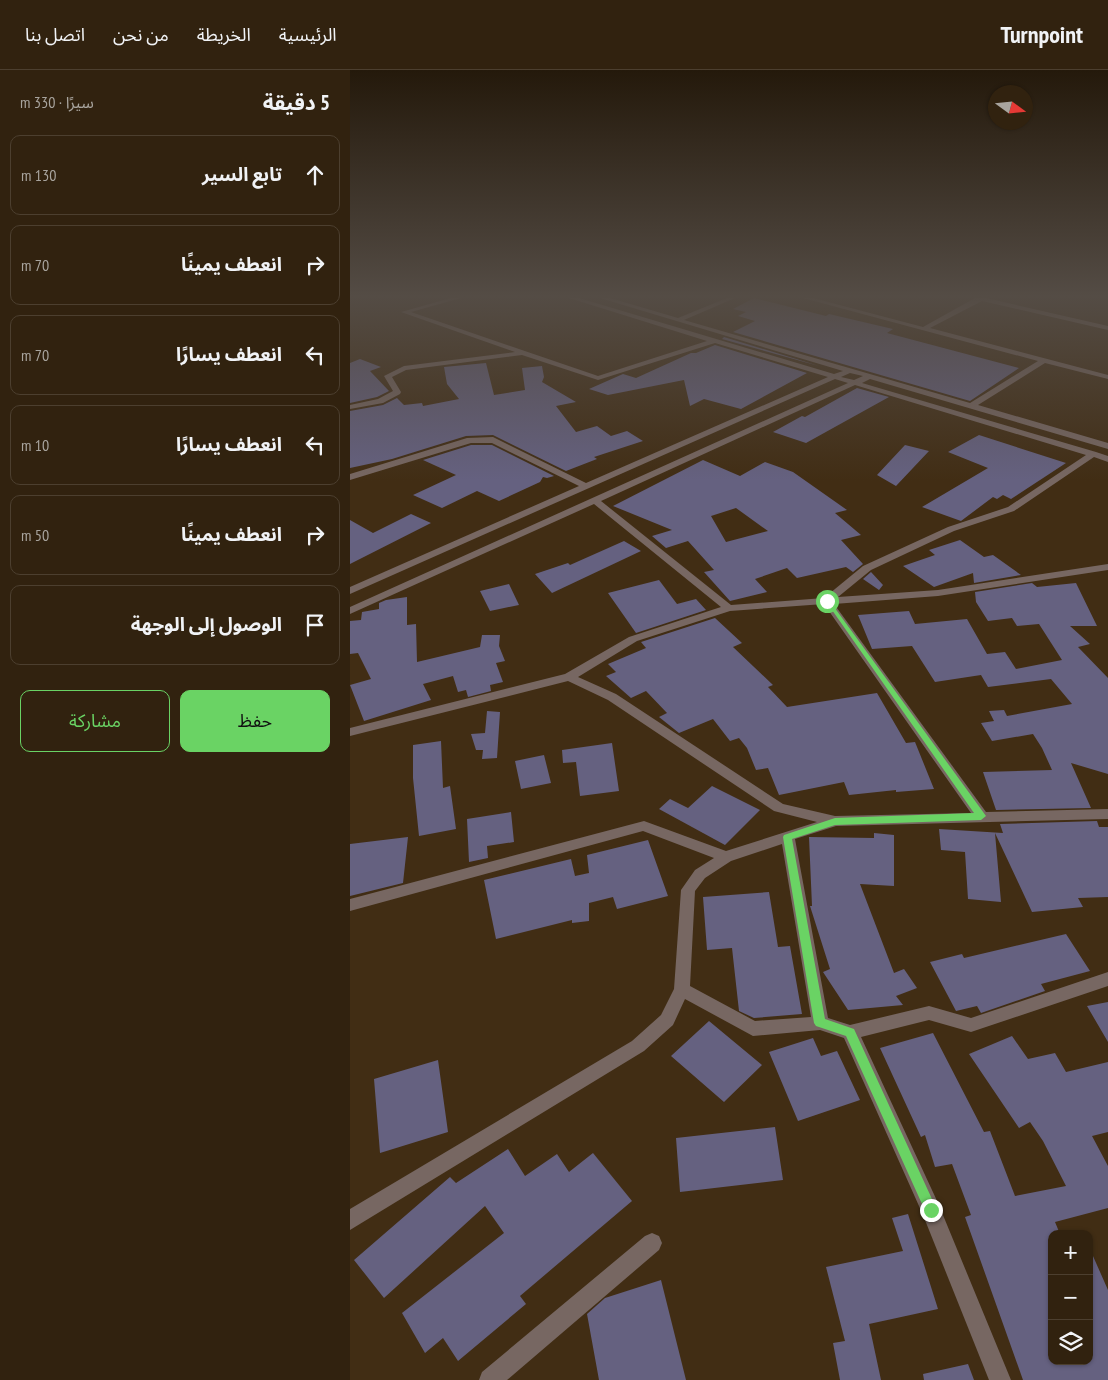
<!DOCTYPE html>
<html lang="ar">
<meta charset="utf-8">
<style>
:root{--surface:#31220f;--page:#392a18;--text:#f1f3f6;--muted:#a8a49e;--line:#4c3f2f;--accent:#6ad364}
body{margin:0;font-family:"PT Sans Narrow","Noto Sans Arabic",sans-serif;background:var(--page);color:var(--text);direction:rtl}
.controls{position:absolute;right:15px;bottom:15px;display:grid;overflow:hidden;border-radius:10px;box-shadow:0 1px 4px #0004}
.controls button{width:45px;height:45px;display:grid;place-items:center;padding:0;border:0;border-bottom:1px solid var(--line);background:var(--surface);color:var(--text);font:25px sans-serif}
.compass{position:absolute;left:638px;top:15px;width:45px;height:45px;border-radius:50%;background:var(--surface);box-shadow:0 1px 4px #0004;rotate:105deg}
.stop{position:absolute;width:15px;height:15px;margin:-11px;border:4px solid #6ad364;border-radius:50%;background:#fff}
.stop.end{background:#6ad364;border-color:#fff;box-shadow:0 1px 5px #0008}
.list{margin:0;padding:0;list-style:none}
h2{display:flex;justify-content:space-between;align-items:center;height:65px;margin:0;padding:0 20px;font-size:21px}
h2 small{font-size:16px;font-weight:400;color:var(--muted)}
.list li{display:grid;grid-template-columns:32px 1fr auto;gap:15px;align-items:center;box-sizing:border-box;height:80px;margin:0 10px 10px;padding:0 10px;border:1px solid var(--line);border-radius:10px}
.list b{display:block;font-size:19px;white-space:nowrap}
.list em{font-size:16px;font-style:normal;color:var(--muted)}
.actions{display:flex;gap:10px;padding:15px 20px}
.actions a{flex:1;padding:11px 0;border:1px solid var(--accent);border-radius:10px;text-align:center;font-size:18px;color:var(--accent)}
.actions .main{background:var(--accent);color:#111}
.icon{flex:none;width:28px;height:28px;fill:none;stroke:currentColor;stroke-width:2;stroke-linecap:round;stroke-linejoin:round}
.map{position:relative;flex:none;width:758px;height:1310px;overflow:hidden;direction:ltr}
header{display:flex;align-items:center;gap:30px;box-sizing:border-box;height:70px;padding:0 25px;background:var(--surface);border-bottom:1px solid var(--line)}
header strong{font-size:24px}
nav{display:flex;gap:28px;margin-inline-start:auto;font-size:18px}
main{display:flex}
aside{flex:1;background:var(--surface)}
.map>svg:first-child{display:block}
.building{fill:#656180;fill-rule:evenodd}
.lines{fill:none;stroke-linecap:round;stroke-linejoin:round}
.minor{fill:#776762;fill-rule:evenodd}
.route{fill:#6ad364}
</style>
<header>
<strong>Turnpoint</strong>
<nav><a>الرئيسية</a><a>الخريطة</a><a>من نحن</a><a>اتصل بنا</a></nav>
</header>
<main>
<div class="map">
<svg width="758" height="1310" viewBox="0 0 758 1310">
<rect width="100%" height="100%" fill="#412d14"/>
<!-- building -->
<path class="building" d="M 404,228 L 476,246 L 479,244 L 543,259 L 537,263 L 669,298 L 620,331 L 383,262 L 405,251 L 388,246 L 396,242 L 383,239 Z
M 374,267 L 469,296 L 372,269 Z
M 365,275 L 457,303 L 391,339 L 354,329 L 340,336 L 334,310 L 258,325 L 239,319 L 273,304 L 286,308 L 341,283 L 346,283 Z
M 10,289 L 31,297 L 20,301 L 39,321 L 27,327 L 0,333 L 0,293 Z
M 136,293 L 144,325 L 175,320 L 172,298 L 192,296 L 194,307 L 192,312 L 226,332 L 206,336 L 226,362 L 247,356 L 261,366 L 277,361 L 293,371 L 244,387 L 247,389 L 216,401 L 143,365 L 116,366 L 42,389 L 0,398 L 0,341 L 33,335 L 47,328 L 54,335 L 72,333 L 73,336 L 109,329 L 97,314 L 94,297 Z
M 507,318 L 539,327 L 456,373 L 423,362 L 452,346 L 455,347 Z
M 629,365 L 716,393 L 661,429 L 653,425 L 647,429 L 643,427 L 611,451 L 572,437 L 638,398 L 598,382 Z
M 121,375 L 142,375 L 204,406 L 197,408 L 193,407 L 190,412 L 149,431 L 127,421 L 92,438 L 63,425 L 106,405 L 73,390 Z
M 555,375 L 579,381 L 546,416 L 527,405 Z
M 353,390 L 390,406 L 415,392 L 443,402 L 497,440 L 485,443 L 511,465 L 491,470 L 513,494 L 503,502 L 496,497 L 447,508 L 437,498 L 405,509 L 417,522 L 380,531 L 354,502 L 364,500 L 338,471 L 316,478 L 302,466 L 322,460 L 263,436 ZM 386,438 L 418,461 L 376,472 L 361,446 Z
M 61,444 L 81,453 L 0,494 L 0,450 L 23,463 Z
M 610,470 L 634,487 L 643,485 L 671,505 L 624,513 L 623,503 L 584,517 L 553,496 L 585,485 L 579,480 Z
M 274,471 L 291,481 L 202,523 L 185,504 L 218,493 L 220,495 Z
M 521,502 L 533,515 L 529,520 L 513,509 Z
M 309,510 L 327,534 L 346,529 L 356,540 L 286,563 L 258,523 Z
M 682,513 L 687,517 L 726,513 L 747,556 L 720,556 L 740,574 L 728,577 L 758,608 L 758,704 L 721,693 L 741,738 L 646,740 L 633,702 L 702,700 L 692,678 L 683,664 L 642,671 L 631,653 L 644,651 L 639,641 L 654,640 L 657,646 L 722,634 L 701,609 L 638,617 L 631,605 L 585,612 L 562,576 L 522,579 L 508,545 L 559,541 L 565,554 L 617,549 L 637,584 L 655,582 L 666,599 L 712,590 L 689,554 L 667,556 L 662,548 L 638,551 L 626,532 L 625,522 Z
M 159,514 L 169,535 L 140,541 L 130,521 Z
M 57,527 L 57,555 L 66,554 L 67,592 L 130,577 L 132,565 L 150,565 L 149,576 L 155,591 L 146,593 L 153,612 L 140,615 L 141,621 L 118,627 L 116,620 L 108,622 L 103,606 L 73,614 L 81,630 L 14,651 L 0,615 L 21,609 L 8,583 L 0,584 L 0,551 L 11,550 L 12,542 L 29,539 L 29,533 L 36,530 Z
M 365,548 L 392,573 L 383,577 L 423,615 L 418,617 L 437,637 L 527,623 L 556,673 L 565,672 L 584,719 L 546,722 L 546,720 L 499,725 L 494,712 L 429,725 L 418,698 L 406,700 L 397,678 L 389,668 L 380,671 L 363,649 L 329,663 L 309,647 L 317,643 L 296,621 L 281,628 L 256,606 L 266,602 L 258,594 L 296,578 L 291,572 Z
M 137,641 L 150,642 L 147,688 L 132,689 L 133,680 L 126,680 L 121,664 L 135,663 Z
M 91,671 L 93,718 L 100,716 L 106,759 L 69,766 L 63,708 L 63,675 Z
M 262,673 L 269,721 L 230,726 L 226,692 L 213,693 L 212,680 Z
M 194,685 L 201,713 L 171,719 L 165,691 Z
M 362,716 L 410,740 L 375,775 L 309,739 L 320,729 L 338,738 Z
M 161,742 L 164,772 L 137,776 L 138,788 L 119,792 L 117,749 Z
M 747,751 L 749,757 L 758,757 L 758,827 L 728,828 L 733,837 L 682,842 L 645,763 L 651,832 L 618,829 L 615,782 L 591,780 L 589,759 L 653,763 L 650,754 Z
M 524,763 L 544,765 L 544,816 L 510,814 L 544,903 L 554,899 L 567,918 L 546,926 L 553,935 L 498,940 L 473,902 L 480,899 L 460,836 L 462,836 L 459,767 L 524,768 Z
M 58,767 L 53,813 L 0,826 L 0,774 Z
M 298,770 L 318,826 L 267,839 L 263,827 L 239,833 L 239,851 L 222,853 L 222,850 L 146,869 L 134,810 L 221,789 L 225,806 L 239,803 L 237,785 Z
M 419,822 L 428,877 L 440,876 L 452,944 L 404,948 L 389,941 L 382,878 L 357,880 L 353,827 Z
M 716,864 L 740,901 L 691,914 L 695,921 L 631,943 L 627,936 L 606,941 L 580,892 L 612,884 L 614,888 Z
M 758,932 L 758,972 L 737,936 Z
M 359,951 L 412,995 L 374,1032 L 321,986 Z
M 583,963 L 634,1062 L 640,1061 L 665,1126 L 716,1116 L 693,1071 L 680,1052 L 669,1058 L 619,984 L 662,966 L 678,989 L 705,983 L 716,1002 L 758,992 L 758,1062 L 742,1066 L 758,1096 L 758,1138 L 705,1152 L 710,1164 L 702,1164 L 702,1291 L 739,1291 L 739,1177 L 758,1220 L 758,1310 L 673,1310 L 615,1147 L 621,1145 L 602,1094 L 585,1097 L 575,1065 L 571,1067 L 530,978 Z
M 463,968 L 471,986 L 487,981 L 510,1030 L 448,1051 L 419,982 Z
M 88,990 L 98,1062 L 30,1083 L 24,1009 Z
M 425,1057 L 433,1110 L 330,1122 L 326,1068 Z
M 158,1079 L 175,1106 L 207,1084 L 219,1102 L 243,1083 L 282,1131 L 170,1226 L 176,1234 L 108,1291 L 93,1268 L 75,1283 L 52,1243 L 154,1163 L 135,1136 L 34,1228 L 4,1190 L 100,1107 L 106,1113 Z
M 558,1144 L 588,1239 L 519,1254 L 531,1310 L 490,1310 L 483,1273 L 495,1271 L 476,1197 L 553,1181 L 542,1148 Z
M 311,1210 L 336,1310 L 249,1310 L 237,1244 L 255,1228 Z
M 618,1294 L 624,1310 L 574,1310 L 573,1304 Z"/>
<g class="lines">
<!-- minor -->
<path class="minor" d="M 101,228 L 111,228 L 61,242 L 248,306 L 357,271 L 219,228 L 229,228 L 484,304 L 493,301 L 250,228 L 260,228 L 328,248 L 377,228 L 385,228 L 334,250 L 620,333 L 688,291 L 453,228 L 463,228 L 573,257 L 625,228 L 636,228 L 758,256 L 758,260 L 632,231 L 580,258 L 758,305 L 758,309 L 695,293 L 628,335 L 758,373 L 758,379 L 520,309 L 512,313 L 746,382 L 758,386 L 758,392 L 744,387 L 664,441 L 604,461 L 521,500 L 488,527 L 588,520 L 758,494 L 758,500 L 588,526 L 484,534 L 636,742 L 758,739 L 758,749 L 486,756 L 445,769 L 478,948 L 500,955 L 579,936 L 621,948 L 758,902 L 758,916 L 621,962 L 579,950 L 511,967 L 588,1133 L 661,1310 L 639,1310 L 573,1145 L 494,968 L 470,960 L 403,966 L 335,929 L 323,955 L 294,981 L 0,1160 L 0,1139 L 282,971 L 311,945 L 324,919 L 331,820 L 345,800 L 364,788 L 293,761 L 0,841 L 0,829 L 294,751 L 376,781 L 467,752 L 424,741 L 258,630 L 218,611 L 0,666 L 0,658 L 215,604 L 279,567 L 371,537 L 244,434 L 0,544 L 0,537 L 498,313 L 485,309 L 0,524 L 0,517 L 229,416 L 142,373 L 121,373 L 0,410 L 0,404 L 117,368 L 143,367 L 236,413 L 478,307 L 365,273 L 248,310 L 172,285 L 56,300 L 42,307 L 51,322 L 50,324 L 33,333 L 0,339 L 0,335 L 28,329 L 43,321 L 34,306 L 54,296 L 165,282 L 51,242 ZM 500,303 L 513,306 L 504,310 L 491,307 ZM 505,315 L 736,385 L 658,437 L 598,457 L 513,496 L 474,528 L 381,535 L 251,431 ZM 474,534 L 621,743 L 485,746 L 433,734 L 266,624 L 228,607 L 287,571 L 380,541 ZM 432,774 L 461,947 L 405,951 L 340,916 L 345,821 L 355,808 L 381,791 Z
M 302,1163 L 309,1166 L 312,1173 L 309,1180 L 157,1310 L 129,1310 L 132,1302 L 295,1166 Z"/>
</g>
<!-- sky -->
<linearGradient id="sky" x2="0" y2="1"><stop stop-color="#24190b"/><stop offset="0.55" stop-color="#544c45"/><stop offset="1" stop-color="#544c45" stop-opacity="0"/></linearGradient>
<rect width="758" height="411" fill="url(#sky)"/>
<!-- route -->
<path class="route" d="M 475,530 L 479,530 L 636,746 L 631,750 L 485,755 L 442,769 L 475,949 L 504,959 L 587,1140 L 586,1145 L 581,1147 L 577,1145 L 496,966 L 466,956 L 464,953 L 433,767 L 434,765 L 485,748 L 624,743 Z"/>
</svg>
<div class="controls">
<button>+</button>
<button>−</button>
<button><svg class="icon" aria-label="layers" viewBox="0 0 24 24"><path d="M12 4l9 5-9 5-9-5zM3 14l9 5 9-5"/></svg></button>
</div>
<svg class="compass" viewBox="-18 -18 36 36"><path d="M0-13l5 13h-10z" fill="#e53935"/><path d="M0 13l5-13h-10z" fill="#a8a49e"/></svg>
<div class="stop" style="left:477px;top:531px"></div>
<div class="stop end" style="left:581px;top:1140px"></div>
</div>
<aside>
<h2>5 دقيقة<small>سيرًا · 330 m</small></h2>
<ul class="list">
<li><svg class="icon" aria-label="ahead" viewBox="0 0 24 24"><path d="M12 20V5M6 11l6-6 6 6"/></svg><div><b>تابع السير</b></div><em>130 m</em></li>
<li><svg class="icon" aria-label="right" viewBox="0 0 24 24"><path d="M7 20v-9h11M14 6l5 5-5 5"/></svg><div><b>انعطف يمينًا</b></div><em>70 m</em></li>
<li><svg class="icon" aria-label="left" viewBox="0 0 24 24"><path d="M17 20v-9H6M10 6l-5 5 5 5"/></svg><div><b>انعطف يسارًا</b></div><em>70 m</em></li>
<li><svg class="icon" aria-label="left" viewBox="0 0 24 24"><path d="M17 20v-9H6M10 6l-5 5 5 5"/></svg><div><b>انعطف يسارًا</b></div><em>10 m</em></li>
<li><svg class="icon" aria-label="right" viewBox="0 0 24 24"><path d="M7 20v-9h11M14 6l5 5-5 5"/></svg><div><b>انعطف يمينًا</b></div><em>50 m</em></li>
<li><svg class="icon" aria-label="arrive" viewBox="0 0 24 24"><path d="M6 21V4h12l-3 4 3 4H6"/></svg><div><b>الوصول إلى الوجهة</b></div></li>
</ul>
<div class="actions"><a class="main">حفظ</a><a>مشاركة</a></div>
</aside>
</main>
